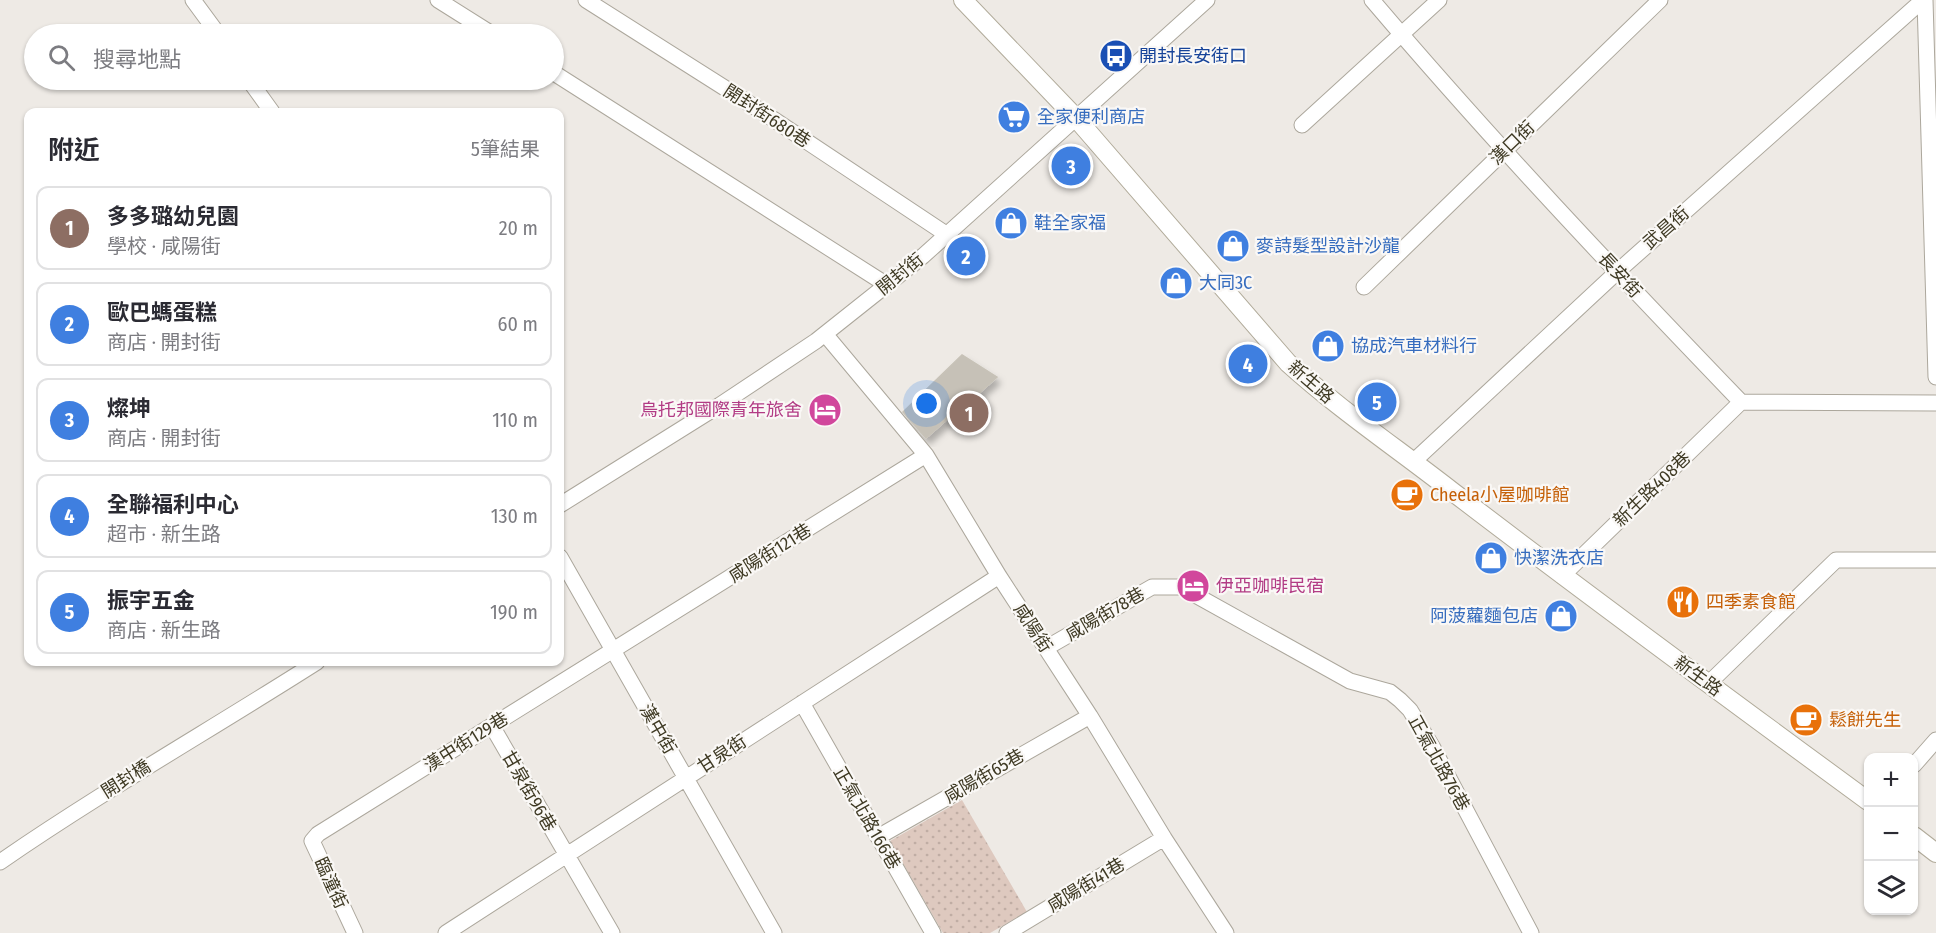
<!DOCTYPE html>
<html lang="zh-TW">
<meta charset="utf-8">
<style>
:root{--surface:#fff;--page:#f7f7f7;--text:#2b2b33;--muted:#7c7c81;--line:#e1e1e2;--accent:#7c3aed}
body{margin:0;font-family:"Fira Sans Condensed","Noto Sans TC",sans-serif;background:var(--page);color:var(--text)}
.controls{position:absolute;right:18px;bottom:18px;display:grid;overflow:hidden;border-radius:12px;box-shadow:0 2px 4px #0004}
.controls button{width:54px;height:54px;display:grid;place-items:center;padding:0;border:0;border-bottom:2px solid var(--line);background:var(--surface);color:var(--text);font:30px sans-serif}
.you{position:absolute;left:927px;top:404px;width:21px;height:21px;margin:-15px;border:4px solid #fff;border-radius:50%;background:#1a73e8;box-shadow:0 0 0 9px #1a73e833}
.badge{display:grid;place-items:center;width:39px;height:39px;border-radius:50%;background:var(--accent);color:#fff;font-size:20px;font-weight:700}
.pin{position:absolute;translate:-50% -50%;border:3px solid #fff;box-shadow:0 2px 6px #0006}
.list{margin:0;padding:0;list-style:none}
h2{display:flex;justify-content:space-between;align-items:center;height:78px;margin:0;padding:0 24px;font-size:26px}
h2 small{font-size:20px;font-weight:400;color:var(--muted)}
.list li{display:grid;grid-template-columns:39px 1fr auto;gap:18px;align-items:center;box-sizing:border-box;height:84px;margin:0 12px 12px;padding:0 12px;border:2px solid var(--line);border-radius:12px}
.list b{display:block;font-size:22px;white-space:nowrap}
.list p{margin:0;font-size:20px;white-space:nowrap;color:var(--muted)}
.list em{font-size:20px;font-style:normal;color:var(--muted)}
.icon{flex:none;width:33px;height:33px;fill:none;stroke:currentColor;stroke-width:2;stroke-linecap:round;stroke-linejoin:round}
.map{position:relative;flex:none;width:1936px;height:933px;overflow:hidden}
.search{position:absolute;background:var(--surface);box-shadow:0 2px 4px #0004;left:24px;top:24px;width:540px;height:66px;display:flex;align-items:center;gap:15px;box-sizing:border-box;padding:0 21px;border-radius:33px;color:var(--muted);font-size:22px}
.panel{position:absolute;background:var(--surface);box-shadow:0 2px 4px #0004;left:24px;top:108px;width:540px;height:558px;border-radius:12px}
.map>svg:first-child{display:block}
.grass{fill:url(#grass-dots)}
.building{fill:#c6c1b7;stroke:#c7c2b7;stroke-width:1.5;filter:url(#shadow)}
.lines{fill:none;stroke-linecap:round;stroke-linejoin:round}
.street-casing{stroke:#aca79c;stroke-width:17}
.secondary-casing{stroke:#b1ab9a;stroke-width:20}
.street{stroke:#fff;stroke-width:15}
.secondary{stroke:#fff;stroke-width:18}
.labels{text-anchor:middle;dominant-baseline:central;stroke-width:4.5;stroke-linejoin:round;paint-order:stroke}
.transit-label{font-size:18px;fill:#164399;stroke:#faf8f6;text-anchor:start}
.street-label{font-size:18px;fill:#3f3a24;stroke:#faf8f6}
.shop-label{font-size:18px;fill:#366cbe;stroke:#faf8f6;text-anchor:start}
.hotel-label{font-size:18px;fill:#b23c85;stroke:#faf8f6;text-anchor:end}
.food-label{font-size:18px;fill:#c56008;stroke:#faf8f6;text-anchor:start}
</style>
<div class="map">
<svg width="1936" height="933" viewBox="0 0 1936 933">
<defs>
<pattern id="grass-dots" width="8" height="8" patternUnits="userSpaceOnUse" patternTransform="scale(1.5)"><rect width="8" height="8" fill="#dec9bf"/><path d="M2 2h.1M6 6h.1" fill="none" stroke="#c0ada4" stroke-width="1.8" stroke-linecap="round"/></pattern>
<filter id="shadow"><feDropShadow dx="3.5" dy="6" stdDeviation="3" flood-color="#0004"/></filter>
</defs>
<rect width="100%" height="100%" fill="#eeeae5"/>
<!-- grass -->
<path class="grass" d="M 962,800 L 1027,912 L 990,933 L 943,933 L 890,841 Z"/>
<!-- building -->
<path class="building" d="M 962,355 L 997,377 L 977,395 L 987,404 L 969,417 L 960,408 L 926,438 L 903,412 Z"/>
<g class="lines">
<!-- street casing -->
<g class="street-casing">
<path id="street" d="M 193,0 L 218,34
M 438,0 L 492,34
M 586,0 L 761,111 L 946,234
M 1372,0 C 1490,139 1615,271 1741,402 L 1936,403
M 1925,0 L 1936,377
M 554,73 L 887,285
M 249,80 L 272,112
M 1302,125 L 1439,0
M 1364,287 L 1660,0
M 825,334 L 926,455 L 999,576 L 1090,716 L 1164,838 L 1226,933
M 1414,461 L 1617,272 L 1923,0
M 560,505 L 720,405 L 816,341 L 923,256 L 1207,0
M 560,557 L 774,933
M 1562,576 L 1741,402
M 1046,648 L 1152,587 L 1181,587 L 1350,681 L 1390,692 L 1400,700 L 1410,710 L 1433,748 L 1531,933
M 1709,683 L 1836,560 L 1936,560
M 802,703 L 933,933
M 492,726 L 612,933
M 1914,765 L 1936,740
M 878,837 L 1090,716
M 0,862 C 103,791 212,729 317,662
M 355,933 L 312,841 L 318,834 L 926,455
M 446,933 L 999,576
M 1007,933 L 1164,838"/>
</g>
<!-- secondary casing -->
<g class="secondary-casing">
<path id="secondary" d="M 963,0 L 1076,118 L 1288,363 C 1340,410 1398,449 1453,492 C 1590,597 1729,699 1868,801
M 1914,836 L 1936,853"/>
</g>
<!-- street -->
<use href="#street" class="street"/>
<!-- secondary -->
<use href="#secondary" class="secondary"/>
</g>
<!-- icons -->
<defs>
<g id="bus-disc" transform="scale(1.725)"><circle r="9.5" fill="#1a4fb4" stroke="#faf8f6"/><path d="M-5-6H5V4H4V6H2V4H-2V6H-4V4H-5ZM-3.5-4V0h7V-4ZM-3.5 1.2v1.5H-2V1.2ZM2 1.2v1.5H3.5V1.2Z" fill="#fff"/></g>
<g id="supermarket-disc" transform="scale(1.725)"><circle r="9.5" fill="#3f7fe0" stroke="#faf8f6"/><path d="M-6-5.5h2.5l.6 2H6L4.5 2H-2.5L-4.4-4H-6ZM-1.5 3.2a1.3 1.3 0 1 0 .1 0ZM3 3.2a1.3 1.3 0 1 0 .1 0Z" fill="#fff"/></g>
<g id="shop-disc" transform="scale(1.725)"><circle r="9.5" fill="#3f7fe0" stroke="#faf8f6"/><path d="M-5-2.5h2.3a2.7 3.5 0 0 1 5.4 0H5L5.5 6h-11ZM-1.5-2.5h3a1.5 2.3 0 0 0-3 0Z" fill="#fff"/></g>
<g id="hotel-disc" transform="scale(1.725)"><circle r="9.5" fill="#d1479c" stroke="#faf8f6"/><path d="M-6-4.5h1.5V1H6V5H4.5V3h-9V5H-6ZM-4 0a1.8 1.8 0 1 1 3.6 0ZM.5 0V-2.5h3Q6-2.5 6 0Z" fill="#fff"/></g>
<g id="cafe-disc" transform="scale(1.725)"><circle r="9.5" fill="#e8710a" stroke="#faf8f6"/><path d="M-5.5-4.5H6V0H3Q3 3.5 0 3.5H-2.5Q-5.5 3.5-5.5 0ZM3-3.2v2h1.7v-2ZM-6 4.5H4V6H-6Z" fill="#fff"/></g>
<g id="restaurant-disc" transform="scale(1.725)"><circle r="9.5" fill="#e8710a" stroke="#faf8f6"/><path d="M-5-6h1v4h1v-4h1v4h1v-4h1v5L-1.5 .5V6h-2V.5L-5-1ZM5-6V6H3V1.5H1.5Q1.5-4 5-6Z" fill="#fff"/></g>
</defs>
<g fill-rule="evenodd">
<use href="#bus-disc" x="1116" y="56"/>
<use href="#supermarket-disc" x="1014" y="117"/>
<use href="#shop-disc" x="1011" y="223"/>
<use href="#shop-disc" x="1233" y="246"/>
<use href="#shop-disc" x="1176" y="283"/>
<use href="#shop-disc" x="1328" y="346"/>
<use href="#hotel-disc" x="825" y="410"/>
<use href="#cafe-disc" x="1407" y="495"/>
<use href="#shop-disc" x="1491" y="558"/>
<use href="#hotel-disc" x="1193" y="586"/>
<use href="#restaurant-disc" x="1683" y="602"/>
<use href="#shop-disc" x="1561" y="616"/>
<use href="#cafe-disc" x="1806" y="720"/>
</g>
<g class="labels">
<!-- transit labels -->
<g class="transit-label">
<text x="1139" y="56">開封長安街口</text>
</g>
<!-- street labels -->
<g class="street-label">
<text transform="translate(767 116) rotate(33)">開封街680巷</text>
<text transform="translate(1512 143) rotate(-44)">漢口街</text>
<text transform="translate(1666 228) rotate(-41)">武昌街</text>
<text transform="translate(900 274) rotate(-39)">開封街</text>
<text transform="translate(1620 275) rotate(47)">長安街</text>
<text transform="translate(1311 382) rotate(41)">新生路</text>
<text transform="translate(1652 489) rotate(-44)">新生路408巷</text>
<text transform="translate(770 553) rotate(-32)">咸陽街121巷</text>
<text transform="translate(1105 614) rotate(-30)">咸陽街78巷</text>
<text transform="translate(1033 628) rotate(57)">咸陽街</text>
<text transform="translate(1698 676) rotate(36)">新生路</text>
<text transform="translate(658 729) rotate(60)">漢中街</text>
<text transform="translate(466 742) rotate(-32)">漢中街129巷</text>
<text transform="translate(722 754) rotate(-33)">甘泉街</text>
<text transform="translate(1439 763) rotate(61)">正氣北路76巷</text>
<text transform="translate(984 776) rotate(-30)">咸陽街65巷</text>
<text transform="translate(126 779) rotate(-32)">開封橋</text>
<text transform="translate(529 791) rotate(60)">甘泉街96巷</text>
<text transform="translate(867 818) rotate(60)">正氣北路166巷</text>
<text transform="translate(331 883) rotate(65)">臨潼街</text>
<text transform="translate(1086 885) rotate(-31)">咸陽街41巷</text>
</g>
<!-- shop labels -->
<g class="shop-label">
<text x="1037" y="117">全家便利商店</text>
<text x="1034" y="223">鞋全家福</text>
<text x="1256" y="246">麥詩髮型設計沙龍</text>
<text x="1199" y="283">大同3C</text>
<text x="1351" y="346">協成汽車材料行</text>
<text x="1514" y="558">快潔洗衣店</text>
<text x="1538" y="616" text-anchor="end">阿菠蘿麵包店</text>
</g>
<!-- hotel labels -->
<g class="hotel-label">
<text x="802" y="410">烏托邦國際青年旅舍</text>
<text x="1216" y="586" text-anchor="start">伊亞咖啡民宿</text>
</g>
<!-- food labels -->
<g class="food-label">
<text x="1430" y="495">Cheela小屋咖啡館</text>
<text x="1706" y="602">四季素食館</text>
<text x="1829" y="720">鬆餅先生</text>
</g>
</g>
</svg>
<div class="controls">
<button>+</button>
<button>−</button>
<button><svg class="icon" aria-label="layers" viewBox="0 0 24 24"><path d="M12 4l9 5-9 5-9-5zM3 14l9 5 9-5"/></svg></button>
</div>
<div class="you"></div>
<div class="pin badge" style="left:969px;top:413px;background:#8d6e63">1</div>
<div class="pin badge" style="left:966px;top:256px;background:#3f7fe0">2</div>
<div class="pin badge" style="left:1071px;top:166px;background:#3f7fe0">3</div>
<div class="pin badge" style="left:1248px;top:364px;background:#3f7fe0">4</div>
<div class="pin badge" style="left:1377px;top:402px;background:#3f7fe0">5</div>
<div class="search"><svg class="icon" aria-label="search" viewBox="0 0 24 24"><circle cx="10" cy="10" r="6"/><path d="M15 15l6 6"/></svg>搜尋地點</div>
<section class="panel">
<h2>附近<small>5筆結果</small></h2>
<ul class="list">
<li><span class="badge" style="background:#8d6e63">1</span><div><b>多多璐幼兒園</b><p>學校 · 咸陽街</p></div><em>20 m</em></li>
<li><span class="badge" style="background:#3f7fe0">2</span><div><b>歐巴螞蛋糕</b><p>商店 · 開封街</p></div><em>60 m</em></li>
<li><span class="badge" style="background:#3f7fe0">3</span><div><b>燦坤</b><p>商店 · 開封街</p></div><em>110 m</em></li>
<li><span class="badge" style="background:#3f7fe0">4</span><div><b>全聯福利中心</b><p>超市 · 新生路</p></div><em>130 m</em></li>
<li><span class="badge" style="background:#3f7fe0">5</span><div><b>振宇五金</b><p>商店 · 新生路</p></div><em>190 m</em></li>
</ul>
</section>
</div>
